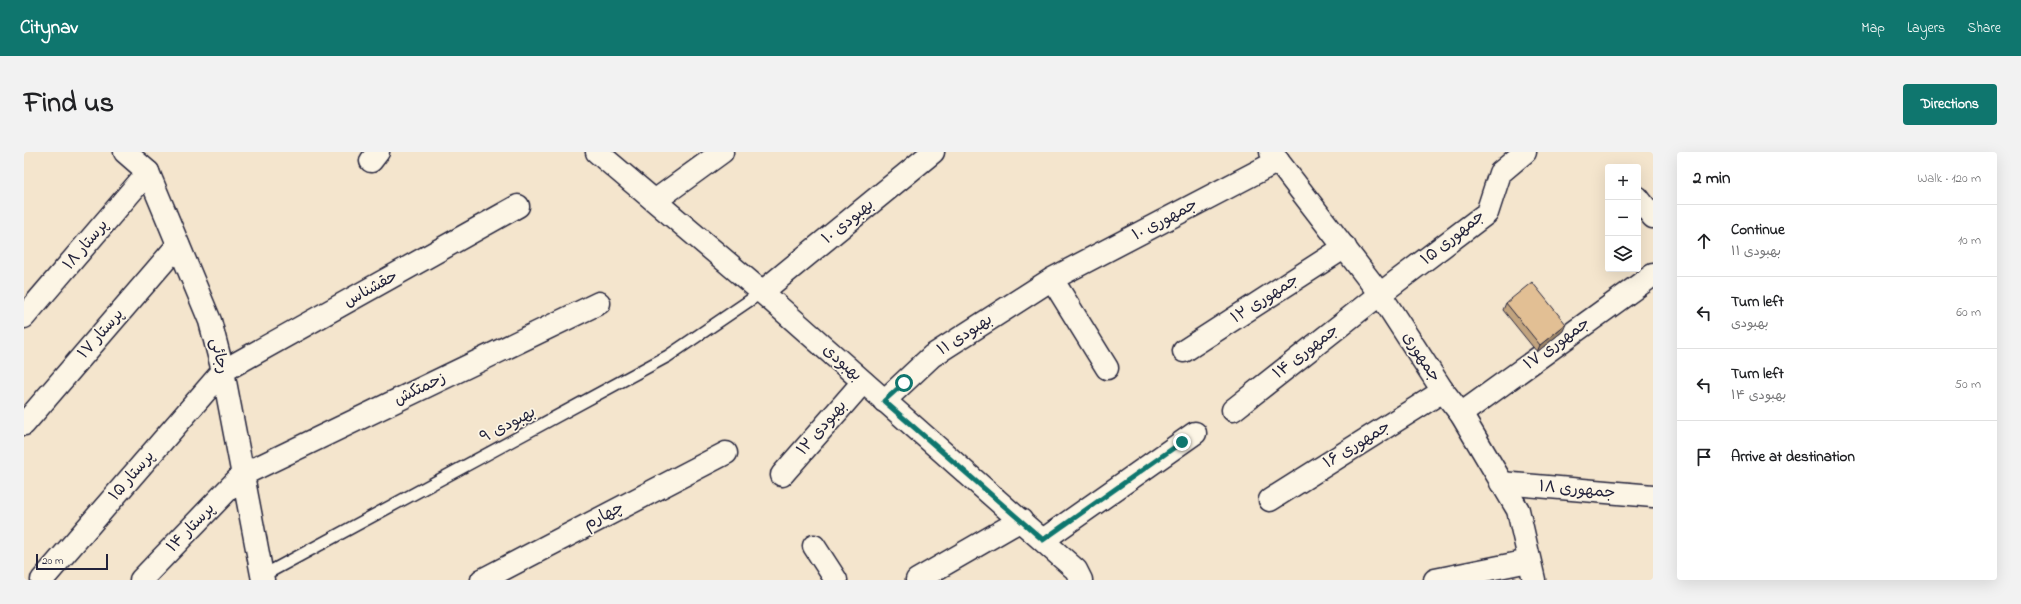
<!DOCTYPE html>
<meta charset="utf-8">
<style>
:root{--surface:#fff;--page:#f2f2f2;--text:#202124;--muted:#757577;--line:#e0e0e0;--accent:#0f766e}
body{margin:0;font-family:"Indie Flower","Playpen Sans Arabic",sans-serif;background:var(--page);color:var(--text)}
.controls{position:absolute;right:12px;top:12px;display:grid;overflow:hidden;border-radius:4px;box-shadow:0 4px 16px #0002}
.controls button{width:36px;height:36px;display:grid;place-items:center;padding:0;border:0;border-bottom:1px solid var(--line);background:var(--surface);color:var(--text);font:20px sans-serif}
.scale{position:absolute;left:12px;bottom:10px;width:72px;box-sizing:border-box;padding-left:4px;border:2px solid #22223b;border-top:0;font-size:11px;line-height:14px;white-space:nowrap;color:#22223b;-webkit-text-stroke:3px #fcf5e5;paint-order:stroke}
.stop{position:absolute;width:12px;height:12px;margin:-9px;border:3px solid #0f766e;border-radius:50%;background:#fff}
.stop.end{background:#0f766e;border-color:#fff;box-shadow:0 1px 4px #0008}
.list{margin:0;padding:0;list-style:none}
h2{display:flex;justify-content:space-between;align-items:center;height:52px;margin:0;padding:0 16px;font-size:17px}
h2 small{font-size:13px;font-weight:400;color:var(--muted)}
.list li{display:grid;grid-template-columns:26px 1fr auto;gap:12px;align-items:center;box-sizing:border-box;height:72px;padding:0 16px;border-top:1px solid var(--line)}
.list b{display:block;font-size:15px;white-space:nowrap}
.list p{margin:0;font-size:13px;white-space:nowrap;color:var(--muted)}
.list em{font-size:13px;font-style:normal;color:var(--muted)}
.icon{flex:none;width:22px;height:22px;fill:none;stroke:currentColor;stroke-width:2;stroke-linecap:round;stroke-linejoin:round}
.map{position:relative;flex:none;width:1629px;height:428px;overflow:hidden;border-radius:4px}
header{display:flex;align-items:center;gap:24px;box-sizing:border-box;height:56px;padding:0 20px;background:var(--accent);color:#fff}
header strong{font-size:19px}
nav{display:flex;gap:22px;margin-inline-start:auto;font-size:14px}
.intro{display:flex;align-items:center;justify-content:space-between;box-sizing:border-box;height:96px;padding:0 24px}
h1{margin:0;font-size:28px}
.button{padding:10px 18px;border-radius:4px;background:var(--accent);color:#fff;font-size:14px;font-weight:700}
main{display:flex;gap:24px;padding:0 24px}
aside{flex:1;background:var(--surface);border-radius:4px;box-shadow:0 4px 16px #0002}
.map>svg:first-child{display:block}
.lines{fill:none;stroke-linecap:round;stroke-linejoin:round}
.lane-casing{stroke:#22223b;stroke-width:14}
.street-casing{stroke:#22223b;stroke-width:25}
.secondary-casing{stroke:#22223b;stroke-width:25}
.lane{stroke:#fcf5e5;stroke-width:11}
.street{stroke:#fcf5e5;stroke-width:22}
.secondary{stroke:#fcf5e5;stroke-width:22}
.wall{fill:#c2a47f;stroke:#22223b}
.shaded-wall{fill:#9e8668;stroke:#22223b}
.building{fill:#e2bf94;stroke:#22223b}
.route{stroke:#0f766e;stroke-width:5}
.labels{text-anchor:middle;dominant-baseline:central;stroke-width:3.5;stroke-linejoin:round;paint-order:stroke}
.street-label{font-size:16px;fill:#22223b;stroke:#fcf5e5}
</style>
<header>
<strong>Citynav</strong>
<nav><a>Map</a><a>Layers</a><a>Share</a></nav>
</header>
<div class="intro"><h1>Find us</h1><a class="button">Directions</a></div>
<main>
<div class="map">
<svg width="1629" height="428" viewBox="0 0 1629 428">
<rect width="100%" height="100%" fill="#f4e5cd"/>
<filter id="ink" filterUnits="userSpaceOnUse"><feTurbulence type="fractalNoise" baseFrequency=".025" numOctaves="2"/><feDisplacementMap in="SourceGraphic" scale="8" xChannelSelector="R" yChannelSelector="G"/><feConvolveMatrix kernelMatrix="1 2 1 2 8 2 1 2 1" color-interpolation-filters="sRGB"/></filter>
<g filter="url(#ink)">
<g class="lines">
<!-- lane casing -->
<g class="lane-casing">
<path id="lane" d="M 238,424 L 644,204 L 738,140"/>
</g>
<!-- street casing -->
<g class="street-casing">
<path id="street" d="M 347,9 L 354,0
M 1614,46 L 1629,65
M 632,48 L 698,0
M 1028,127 L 1083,216
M 738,140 L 909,0
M 0,165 L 124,20
M 1160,199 L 1321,95
M 860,249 L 908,204 L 1028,127 L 1254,9
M 1209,258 L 1356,142 L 1463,61 L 1476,21 L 1501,0
M 1437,262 L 1629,123
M 0,272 L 154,93
M 758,323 L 839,230
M 1477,331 L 1629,344
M 1246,348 L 1419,239
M 1019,388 L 1171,281
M 790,394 L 812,428
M 18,428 L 199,219 L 494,54
M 117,428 L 218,323 L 575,151
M 458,428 L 702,301
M 893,428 L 997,368
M 1411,428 L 1505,409"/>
</g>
<!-- secondary casing -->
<g class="secondary-casing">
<path id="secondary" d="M 101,0 L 124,20 L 186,169 L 199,219 L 239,428
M 573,0 L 738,140 L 1052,418 L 1057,428
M 1247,0 L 1356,142 L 1419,239 L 1437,262 L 1494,358 L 1510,428"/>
</g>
<!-- lane -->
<use href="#lane" class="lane"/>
<!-- street -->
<use href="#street" class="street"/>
<!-- secondary -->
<use href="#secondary" class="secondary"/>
</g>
<!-- wall -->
<path class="wall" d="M 1482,151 L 1539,179 L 1513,200 L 1479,158 Z"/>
<!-- shaded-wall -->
<path class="shaded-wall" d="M 1542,172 L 1539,179 L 1513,200 L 1516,193 Z"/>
<!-- building -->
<path class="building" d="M 1508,130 L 1542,172 L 1516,193 L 1482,151 Z"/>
</g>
<g class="lines" filter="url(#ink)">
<!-- route -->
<path class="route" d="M 880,231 L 860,249 L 1019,388 L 1158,290"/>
</g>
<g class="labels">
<!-- street labels -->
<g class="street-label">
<text transform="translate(1141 68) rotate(-28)">جمهوری ۱۰</text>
<text transform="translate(824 70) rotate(-39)">بهبودی ۱۰</text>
<text transform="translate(1429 86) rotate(-39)">جمهوری ۱۵</text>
<text transform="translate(62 93) rotate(-50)">پرستار ۱۸</text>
<text transform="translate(347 137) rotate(-29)">حقشناس</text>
<text transform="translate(1241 147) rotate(-33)">جمهوری ۱۲</text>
<text transform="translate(77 182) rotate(-49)">پرستار ۱۷</text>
<text transform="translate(941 183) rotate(-33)">بهبودی ۱۱</text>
<text transform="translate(1533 192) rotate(-36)">جمهوری ۱۷</text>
<text transform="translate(1282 200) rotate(-38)">جمهوری ۱۴</text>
<text transform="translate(195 204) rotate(77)">رجائی</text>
<text transform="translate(1397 205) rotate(57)">جمهوری</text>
<text transform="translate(818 211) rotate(42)">بهبودی</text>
<text transform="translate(396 237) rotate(-26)">زحمتکش</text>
<text transform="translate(484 273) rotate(-28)">بهبودی ۹</text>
<text transform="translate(798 276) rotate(-49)">بهبودی ۱۲</text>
<text transform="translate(1333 293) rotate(-32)">جمهوری ۱۶</text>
<text transform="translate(108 324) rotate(-49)">پرستار ۱۵</text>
<text transform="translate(1553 338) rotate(5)">جمهوری ۱۸</text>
<text transform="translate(580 364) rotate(-27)">چهارم</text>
<text transform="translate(167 376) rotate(-46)">پرستار ۱۴</text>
</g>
</g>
</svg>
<div class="controls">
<button>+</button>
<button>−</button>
<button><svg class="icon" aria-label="layers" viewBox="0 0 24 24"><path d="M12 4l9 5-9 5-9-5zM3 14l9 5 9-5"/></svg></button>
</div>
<div class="scale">20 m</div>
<div class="stop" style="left:880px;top:231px"></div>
<div class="stop end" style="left:1158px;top:290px"></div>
</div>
<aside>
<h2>2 min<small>Walk · 120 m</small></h2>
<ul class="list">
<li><svg class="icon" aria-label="ahead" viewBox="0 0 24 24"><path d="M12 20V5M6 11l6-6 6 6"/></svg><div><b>Continue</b><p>بهبودی ۱۱</p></div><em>10 m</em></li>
<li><svg class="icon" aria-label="left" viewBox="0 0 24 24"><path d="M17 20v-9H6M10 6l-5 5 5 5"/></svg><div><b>Turn left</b><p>بهبودی</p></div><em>60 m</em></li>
<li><svg class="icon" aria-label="left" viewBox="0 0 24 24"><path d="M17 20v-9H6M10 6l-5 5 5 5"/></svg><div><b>Turn left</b><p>بهبودی ۱۴</p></div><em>50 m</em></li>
<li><svg class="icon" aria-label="arrive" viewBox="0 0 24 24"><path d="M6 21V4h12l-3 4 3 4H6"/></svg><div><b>Arrive at destination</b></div></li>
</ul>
</aside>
</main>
